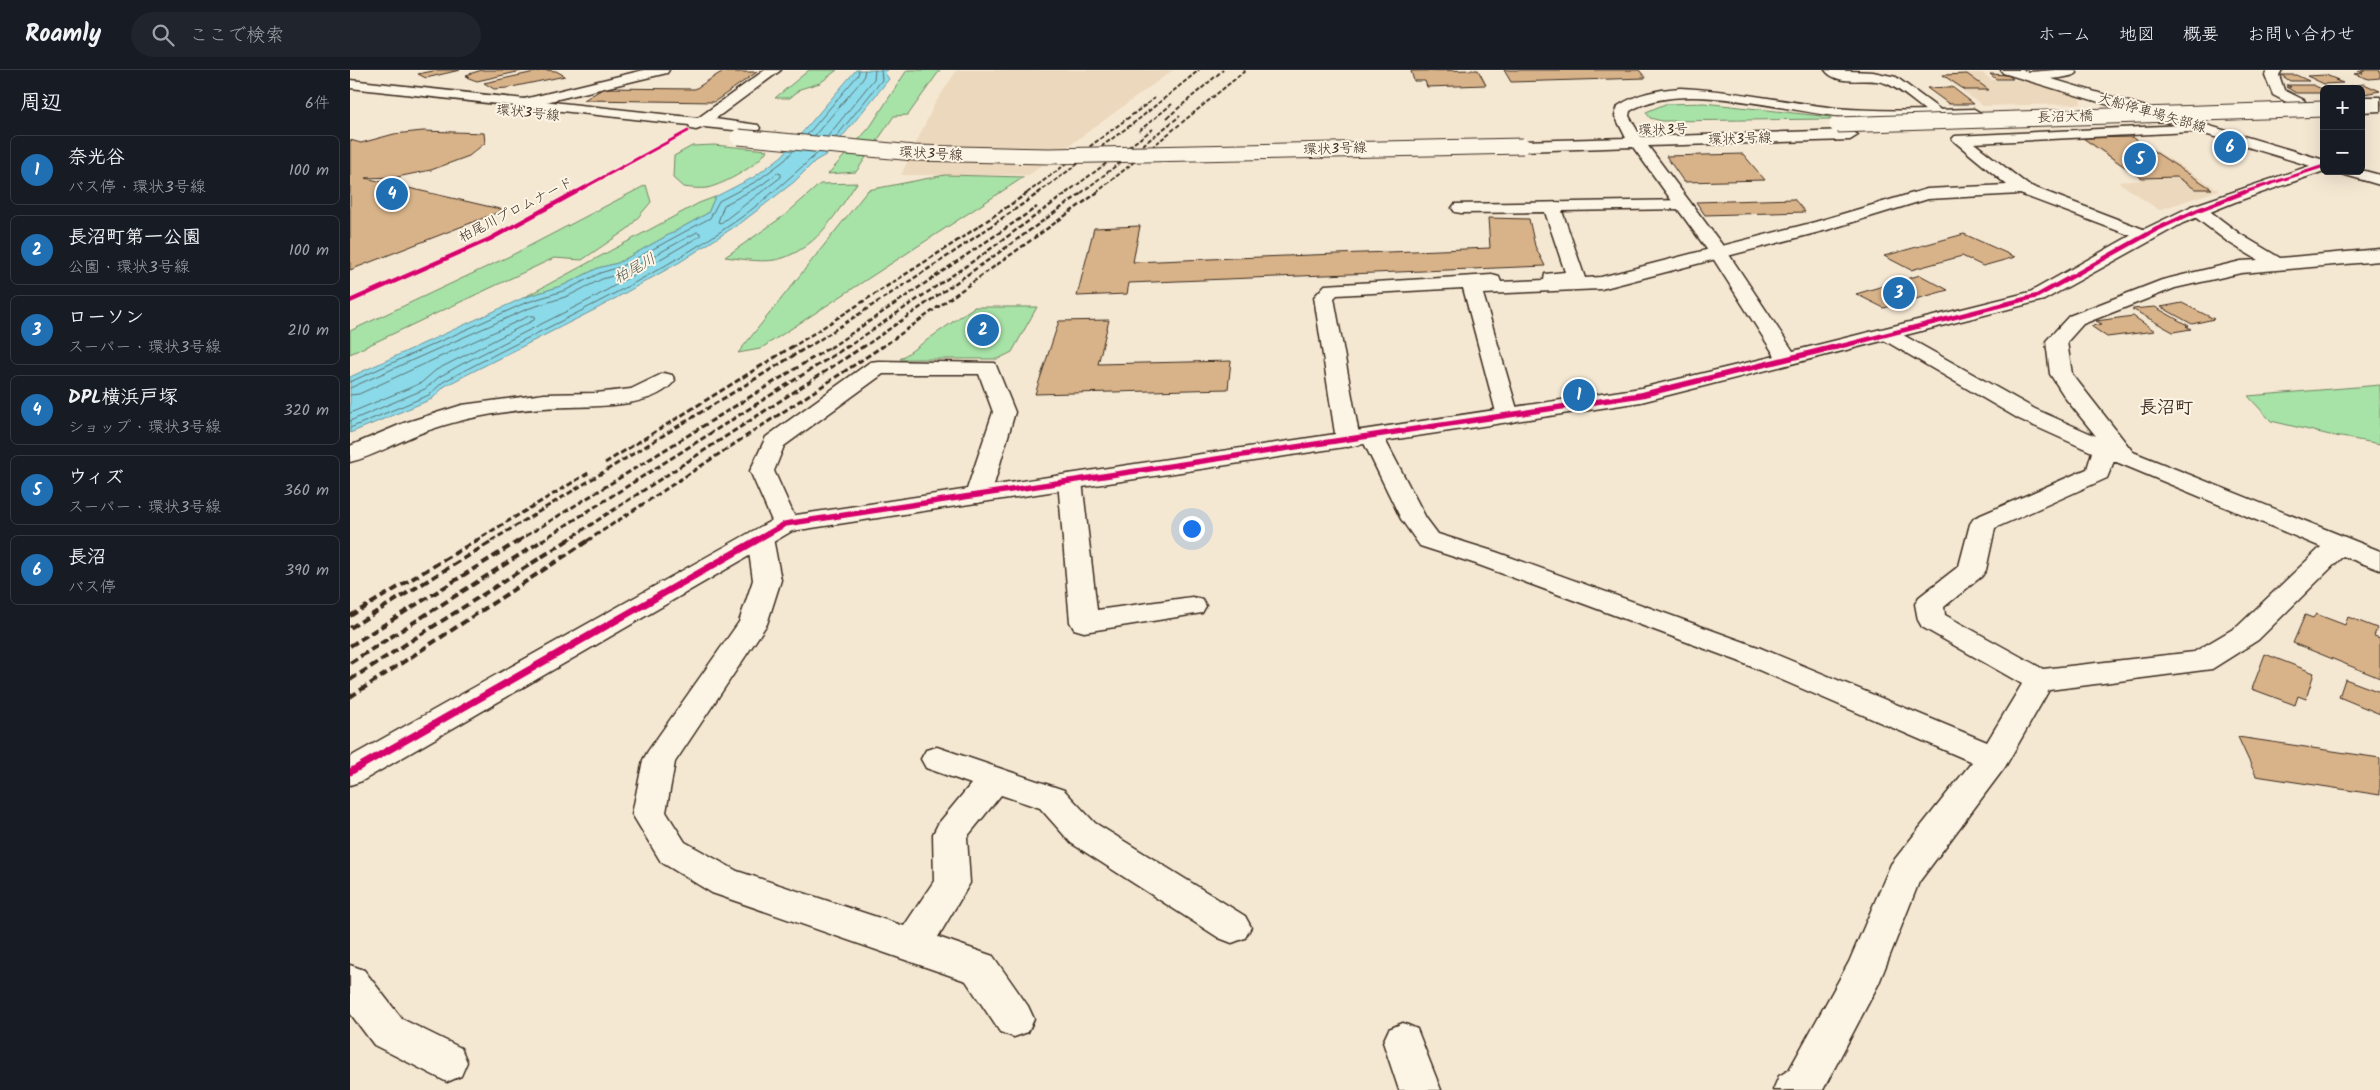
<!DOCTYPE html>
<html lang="ja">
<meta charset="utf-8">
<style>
:root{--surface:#171b24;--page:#20242c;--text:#f1f3f6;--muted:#9ea1a6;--line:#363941;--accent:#1f6fb2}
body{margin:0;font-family:Kalam,"Klee One",sans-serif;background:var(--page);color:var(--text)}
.controls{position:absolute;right:15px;top:15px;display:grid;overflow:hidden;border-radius:8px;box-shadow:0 5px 20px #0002}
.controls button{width:45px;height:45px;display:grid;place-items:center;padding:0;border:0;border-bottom:1px solid var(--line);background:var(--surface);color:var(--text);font:25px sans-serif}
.you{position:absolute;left:841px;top:458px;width:18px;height:18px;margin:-12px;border:4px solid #fff;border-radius:50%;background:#1a73e8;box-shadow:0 0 0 8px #1a73e833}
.badge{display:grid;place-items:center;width:32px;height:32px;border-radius:50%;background:var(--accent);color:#fff;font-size:16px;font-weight:700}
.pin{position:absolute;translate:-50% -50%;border:2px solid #fff;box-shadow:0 1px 5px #0006}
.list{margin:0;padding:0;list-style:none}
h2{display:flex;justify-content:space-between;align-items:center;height:65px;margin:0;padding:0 20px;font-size:21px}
h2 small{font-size:16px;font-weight:400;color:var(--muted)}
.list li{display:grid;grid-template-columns:32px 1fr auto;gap:15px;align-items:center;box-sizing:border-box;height:70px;margin:0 10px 10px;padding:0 10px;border:1px solid var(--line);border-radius:8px}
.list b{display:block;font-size:19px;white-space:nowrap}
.list p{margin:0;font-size:16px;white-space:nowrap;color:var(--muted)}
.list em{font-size:16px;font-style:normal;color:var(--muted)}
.icon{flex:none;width:28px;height:28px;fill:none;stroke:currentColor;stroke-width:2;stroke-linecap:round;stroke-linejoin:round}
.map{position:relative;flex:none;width:2030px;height:1020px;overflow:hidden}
header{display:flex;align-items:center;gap:30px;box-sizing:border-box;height:70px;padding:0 25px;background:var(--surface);border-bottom:1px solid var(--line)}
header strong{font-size:24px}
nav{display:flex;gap:28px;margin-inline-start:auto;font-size:18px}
.search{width:350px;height:45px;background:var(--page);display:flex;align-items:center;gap:12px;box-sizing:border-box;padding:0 18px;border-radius:28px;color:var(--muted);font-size:19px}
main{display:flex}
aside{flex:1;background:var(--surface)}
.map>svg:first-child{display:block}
.built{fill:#ecd8bd}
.green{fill:#a7e2a7;stroke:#718662}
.water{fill:#8bdae9;stroke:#6b9498}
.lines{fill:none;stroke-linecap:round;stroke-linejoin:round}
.shore{stroke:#5b706f;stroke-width:1}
.building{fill:#d8b389;stroke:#3b2a1e}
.minor-casing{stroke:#3b2a1e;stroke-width:3}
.tertiary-casing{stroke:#3b2a1e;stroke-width:3}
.secondary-casing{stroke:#3b2a1e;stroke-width:3}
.minor{fill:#fcf5e5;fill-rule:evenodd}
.tertiary{fill:#fcf5e5;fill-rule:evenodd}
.secondary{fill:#fcf5e5;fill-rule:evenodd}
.rail-far3{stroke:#3b2a1e;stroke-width:2;stroke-dasharray:4.5 2;stroke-linecap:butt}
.rail-far2{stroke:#3b2a1e;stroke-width:2.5;stroke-dasharray:5 2.5;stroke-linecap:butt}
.rail-far1{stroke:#3b2a1e;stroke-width:3;stroke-dasharray:6 3;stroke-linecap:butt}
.rail{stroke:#3b2a1e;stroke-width:4;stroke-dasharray:8 4;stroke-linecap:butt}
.tertiary-bridge-casing{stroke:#3b2a1e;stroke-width:17;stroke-linecap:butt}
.tertiary-bridge{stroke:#fcf5e5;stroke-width:15}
.cycleway-far3-casing{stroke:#fcf5e5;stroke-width:5}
.cycleway-far2-casing{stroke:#fcf5e5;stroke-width:6}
.cycleway-far1-casing{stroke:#fcf5e5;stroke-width:8}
.cycleway-casing{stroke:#fcf5e5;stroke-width:10}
.cycleway-far3{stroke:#d6006c;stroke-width:3}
.cycleway-far2{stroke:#d6006c;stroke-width:4.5}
.cycleway-far1{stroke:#d6006c;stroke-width:5.5}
.cycleway{stroke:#d6006c;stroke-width:7}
.labels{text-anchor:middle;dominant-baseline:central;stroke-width:4;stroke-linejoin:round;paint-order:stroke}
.far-street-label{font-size:14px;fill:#3b2a1e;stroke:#fcf5e5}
.far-water-label{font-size:15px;font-style:italic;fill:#4f5651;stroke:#fcf5e5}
.neighbourhood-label{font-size:18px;font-weight:bold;fill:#3b2a1e;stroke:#fcf5e5}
</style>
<header>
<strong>Roamly</strong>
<div class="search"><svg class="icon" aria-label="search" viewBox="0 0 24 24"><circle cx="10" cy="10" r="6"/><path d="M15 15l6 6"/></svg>ここで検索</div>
<nav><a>ホーム</a><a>地図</a><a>概要</a><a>お問い合わせ</a></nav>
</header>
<main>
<aside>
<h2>周辺<small>6件</small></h2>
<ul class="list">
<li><span class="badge">1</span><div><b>奈光谷</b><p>バス停 · 環状3号線</p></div><em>100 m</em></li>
<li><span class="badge">2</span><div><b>長沼町第一公園</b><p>公園 · 環状3号線</p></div><em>100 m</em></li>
<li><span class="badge">3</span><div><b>ローソン</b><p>スーパー · 環状3号線</p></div><em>210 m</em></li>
<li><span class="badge">4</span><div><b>DPL横浜戸塚</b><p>ショップ · 環状3号線</p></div><em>320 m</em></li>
<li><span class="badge">5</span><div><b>ウィズ</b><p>スーパー · 環状3号線</p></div><em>360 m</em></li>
<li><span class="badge">6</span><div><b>長沼</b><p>バス停</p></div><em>390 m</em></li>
</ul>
</aside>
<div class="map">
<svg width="2030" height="1020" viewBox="0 0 2030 1020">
<rect width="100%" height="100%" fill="#f5e8d3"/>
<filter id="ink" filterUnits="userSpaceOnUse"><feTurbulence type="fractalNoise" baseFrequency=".02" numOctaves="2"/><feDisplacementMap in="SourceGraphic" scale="10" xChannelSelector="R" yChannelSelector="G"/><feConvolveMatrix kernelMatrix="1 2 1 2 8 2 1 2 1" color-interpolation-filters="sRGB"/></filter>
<g filter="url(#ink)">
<!-- built -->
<path class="built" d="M 607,0 L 823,0 L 679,105 L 551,105 L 584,35 Z
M 1632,3 L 1642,10 L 1674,10 L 1730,27 L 1731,34 L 1633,36 L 1590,4 Z
M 1783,66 L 1869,120 L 1809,140 L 1768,112 L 1792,110 L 1729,67 Z"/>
<!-- green -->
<path class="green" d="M 459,0 L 487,0 L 470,13 L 450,19 L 440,28 L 425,28 Z
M 557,0 L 590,0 L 558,45 L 544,46 L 506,102 L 478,104 L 520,57 Z
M 1354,33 L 1480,47 L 1481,49 L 1312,51 L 1300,48 L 1296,42 L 1315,34 Z
M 364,75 L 417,80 C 409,95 375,114 357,118 C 350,119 341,118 333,117 L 323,108 L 324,86 L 342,76 Z
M 595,105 L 674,107 L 410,279 L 388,283 L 518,120 Z
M 507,113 C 486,143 470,175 433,188 C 416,194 393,189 375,187 L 435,145 L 470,114 Z
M 296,115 L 301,132 L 279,158 L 232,190 L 204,188 L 0,284 L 0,261 L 162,185 Z
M 365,127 L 358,143 L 268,193 L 248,198 L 214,215 L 173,228 L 349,133 Z
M 624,237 L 687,237 L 662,282 L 648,289 L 550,289 Z
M 2030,315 L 2030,374 L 1980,365 L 1921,351 L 1898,326 Z"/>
<!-- water -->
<path class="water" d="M 506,0 L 538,0 L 535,3 L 539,9 L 479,83 L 465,91 L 444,112 L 392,152 L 330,192 L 250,237 L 118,304 L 95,316 L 82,329 L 0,363 L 0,307 L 173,228 L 214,215 L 248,198 L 268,193 L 358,143 L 365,127 L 404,107 L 432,86 Z"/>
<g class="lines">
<!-- shore -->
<path class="shore" d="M 457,65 L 508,5 L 509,0
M 465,65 L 513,9 L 515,0
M 478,66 L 524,9 L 525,0
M 486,67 L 532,10 L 531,0
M 428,103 L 431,104 L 431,107 L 371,153 L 368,152 L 374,135 L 410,116 Z
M 0,312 L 175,233 L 216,220 L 250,203 L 270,197 L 360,148 L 369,131 L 407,111 L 435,90 L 443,81
M 0,318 L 177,239 L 218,226 L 252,209 L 273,203 L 347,162 L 350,163 L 350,166 L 245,227 L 112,294 L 89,307 L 75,319 L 0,351
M 0,325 L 9,324 L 179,246 L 185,246 L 184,250 L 86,300 L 71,313 L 0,343
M 0,358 L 79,325 L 93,312 C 192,258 296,214 389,149 C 417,129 442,105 468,83"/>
</g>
<!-- building -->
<path class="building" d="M 88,0 L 110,0 L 76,8 L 68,4 Z
M 132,0 L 176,0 L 127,11 L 116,7 L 119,6 L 116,5 Z
M 194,0 L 206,1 L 215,6 L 157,18 L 144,19 L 134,13 Z
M 1128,0 L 1136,15 L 1077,17 L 1075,11 L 1064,11 L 1061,1 Z
M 1154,0 L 1289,0 L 1296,8 L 1161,12 Z
M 2012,0 L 2030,0 L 2030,8 L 2019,9 L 2004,4 L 2013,3 L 2008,1 L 2015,1 Z
M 377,2 L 407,2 L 364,32 L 234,30 L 254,18 L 345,19 L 370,3 Z
M 1617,4 L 1639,20 L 1615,20 L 1593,5 Z
M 1640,4 L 1658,5 L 1663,9 L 1646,9 Z
M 1931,5 L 1946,5 L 1959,11 L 1940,11 Z
M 1976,5 L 1988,10 L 1985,10 L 1993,13 L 1974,14 L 1957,6 Z
M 2014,14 L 2030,21 L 2014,24 L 2011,23 L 2011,19 L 1995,17 Z
M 1936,15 L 1963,15 L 1974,20 L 1974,23 L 1946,23 L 1936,17 L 1941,17 Z
M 1602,17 L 1624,34 L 1599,34 L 1577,18 Z
M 73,61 L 134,63 L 135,73 L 119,86 L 81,100 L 47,107 L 15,108 L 154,140 L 0,200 L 0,70 L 11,73 L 44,64 Z
M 1782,67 L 1862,119 L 1845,119 L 1827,107 L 1791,108 L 1733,68 Z
M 1393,84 L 1415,110 L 1334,112 L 1316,86 Z
M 1444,129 L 1455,142 L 1355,145 L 1346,132 Z
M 1138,148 L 1179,149 L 1185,176 L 1195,196 L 779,213 L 777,224 L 727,226 L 744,158 L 790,156 L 783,192 L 1140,178 Z
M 1614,164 L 1665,187 L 1633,196 L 1612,186 L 1561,200 L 1534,186 Z
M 1570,205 L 1598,220 L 1534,238 L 1506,224 Z
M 1832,233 L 1864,249 L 1842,254 L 1811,237 Z
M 1805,237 L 1839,256 L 1836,256 L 1841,259 L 1823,262 L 1782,239 Z
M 1783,246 L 1805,261 L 1757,267 L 1741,256 L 1752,254 L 1746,251 Z
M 759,250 L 748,294 L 881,291 L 878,319 L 685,324 L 709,251 Z
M 1966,544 L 1995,555 L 1998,547 L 2027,558 L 2024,566 L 2030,568 L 2030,608 L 1943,573 L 1955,545 L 1963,548 Z
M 1915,584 L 1964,603 L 1956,629 L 1948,626 L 1945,635 L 1902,619 Z
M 1995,609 L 2030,622 L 2030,644 L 1989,627 Z
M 1888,667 L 2030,688 L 2030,725 L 1906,706 Z"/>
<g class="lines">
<!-- minor casing -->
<g class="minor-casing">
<path id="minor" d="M 294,0 L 319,0 L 317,3 L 175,37 L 168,33 L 170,30 Z
M 1475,0 L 1523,2 L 1546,7 L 1596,44 L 1589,48 L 1584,47 C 1570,37 1550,18 1535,13 C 1516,6 1489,18 1475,0 Z
M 1706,0 L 1724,0 L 1727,3 C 1721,9 1678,12 1672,6 L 1679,2 Z
M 1918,0 L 1932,0 L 1929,5 L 1934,20 L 1954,30 L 1956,33 L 1954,36 L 1944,36 L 1923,25 L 1915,5 Z
M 2011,27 L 2030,27 L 2030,35 L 2011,35 Z
M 1855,54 L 1862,58 L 1860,61 L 1624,73 L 1678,115 L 1801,162 L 1804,166 L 1801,170 L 1795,171 L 1670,124 L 1578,129 L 1477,160 L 1251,219 L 1133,224 L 1169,346 L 1166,351 L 1158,353 L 1150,351 L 1147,346 L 1113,218 L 987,225 L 984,228 L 1010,370 L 1006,375 L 998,377 L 990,375 L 986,370 L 964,227 L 975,215 L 1142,205 L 1149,207 L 1151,212 L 1194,210 L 1195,204 L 1215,202 L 1195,142 L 1111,143 L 1105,142 L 1102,138 L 1105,134 L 1338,130 L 1341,134 L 1338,138 L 1332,139 L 1212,141 L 1235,208 L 1251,207 L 1465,152 L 1577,119 L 1657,115 L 1605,72 L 1602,69 L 1605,66 Z
M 1847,135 L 1853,136 L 1890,164 L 1930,188 L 2030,179 L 2030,191 L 1891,203 L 1825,218 L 1733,254 L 1717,272 L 1722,304 L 1783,382 L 2030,481 L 2030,500 L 1993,486 L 1908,570 L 1862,599 L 1699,620 L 1655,697 L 1569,812 L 1529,913 L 1473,1020 L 1423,1020 L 1429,1006 L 1439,1000 L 1499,892 L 1541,794 L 1622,692 L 1388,591 L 1126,494 L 1070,476 L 1051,449 L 1011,367 L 1015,362 L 1023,360 L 1031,362 L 1076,448 L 1088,464 L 1146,482 L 1408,577 L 1637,672 L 1672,614 L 1572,557 L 1568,550 L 1565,534 L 1569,527 L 1609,496 L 1620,454 L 1624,448 L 1737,399 L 1742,382 L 1669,349 L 1532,269 L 1529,265 L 1532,261 L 1539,259 L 1546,261 L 1685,339 L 1746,366 L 1716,329 L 1700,304 L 1696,271 L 1719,246 L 1812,210 L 1891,191 L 1908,190 L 1878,172 L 1841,144 L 1838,140 L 1841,136 ZM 1764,391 L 1971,477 L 1888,556 L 1844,582 L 1693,599 L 1595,545 L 1594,537 L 1632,506 L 1636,500 L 1645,458 L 1757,408 Z
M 528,291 L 645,293 L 665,342 L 641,425 L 637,430 L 628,433 L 619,430 L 615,425 L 643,342 L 629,304 L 533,304 L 434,376 L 424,401 L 448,454 L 444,460 L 435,462 L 426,460 L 400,401 L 416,367 L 520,292 Z
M 314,303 L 322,305 L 325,310 C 303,342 229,335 194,338 C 152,341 110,348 71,363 C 47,372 25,386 0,392 L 0,376 L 54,353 L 112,335 L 194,324 L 246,323 L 281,319 Z
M 720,404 L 729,406 L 732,411 L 747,540 L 842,527 L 852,529 L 856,536 L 852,543 L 734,562 L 724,559 L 720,552 L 708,411 L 711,406 Z
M 410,460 L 419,462 L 423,468 L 431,510 L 417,554 L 325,692 L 316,742 L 335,772 L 387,801 L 554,856 L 584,811 L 583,764 L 588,754 L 621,714 L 576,698 L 571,689 L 576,680 L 587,677 L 714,720 L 745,753 L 895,846 L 901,857 L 895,868 L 882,873 L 869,868 L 721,773 L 690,738 L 651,725 L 617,767 L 620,813 L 588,867 L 643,886 L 678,936 L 684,949 L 678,962 L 664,967 L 650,962 L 616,911 L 362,823 L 311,792 L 282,744 L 293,690 L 298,681 L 389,552 L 403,510 L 397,468 L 401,462 Z
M 0,895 L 14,900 L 52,949 L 111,978 L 117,992 L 111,1006 L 97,1012 L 24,975 L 0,943 Z
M 1053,953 L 1067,959 L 1091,1020 L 1049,1020 L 1033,972 L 1039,959 Z"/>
</g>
<!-- tertiary casing -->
<g class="tertiary-casing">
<path id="tertiary" d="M 415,0 L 431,0 L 365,49 L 408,55 L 410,58 L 408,61 L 403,62 L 354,57 L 346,60 L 341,59 L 339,55 L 0,18 L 0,10 L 348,48 Z
M 1330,18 C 1383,20 1434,32 1486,38 C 1532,42 1578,40 1624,39 L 1631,43 L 1624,47 C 1582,49 1540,51 1498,47 C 1437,43 1332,8 1280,41 L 1279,46 L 1291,67 L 1500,60 L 1508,65 L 1500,70 L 1298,76 L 1376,180 L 1443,281 L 1680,222 L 1780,166 L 1842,136 L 1974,91 L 1974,101 L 1885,132 L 1833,153 L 1694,230 L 1291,332 L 442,461 L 12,711 L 0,715 L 0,687 L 426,448 L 1291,318 L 1425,286 L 1361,185 L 1283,77 L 1173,81 L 1165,76 L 1173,71 L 1276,68 L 1265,46 L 1268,36 C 1288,23 1307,20 1330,18 Z
M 2030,33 L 2030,41 L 2011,42 L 2011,34 Z"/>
</g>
<!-- secondary casing -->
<g class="secondary-casing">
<path id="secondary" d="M 1651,0 L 1672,0 L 1974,90 L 1974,100 L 1653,3 Z
M 2011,100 L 2030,105 L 2030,115 L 1992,104 L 1990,101 Z"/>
</g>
<!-- minor -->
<use href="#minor" class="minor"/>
<!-- tertiary -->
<use href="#tertiary" class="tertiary"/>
<!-- secondary -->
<use href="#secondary" class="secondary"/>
<!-- rail-far3 -->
<path class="rail-far3" d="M 817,48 L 873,0
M 789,61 L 822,34
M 677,123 L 805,28
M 688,123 L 789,49 L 849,0
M 716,123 L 803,59
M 731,123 L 830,46
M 746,123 L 896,0"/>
<!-- rail-far2 -->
<path class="rail-far2" d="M 441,278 L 604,173 L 679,122
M 457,278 L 601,184 L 690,122
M 480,278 L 687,137
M 496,278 L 635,183 L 718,122
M 512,278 L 647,184 L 733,122
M 531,278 L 748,122"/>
<!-- rail-far1 -->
<path class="rail-far1" d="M 255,393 L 443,276
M 125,471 L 240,402
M 141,471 L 459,276
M 168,471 L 482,276
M 191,471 L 498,276
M 216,471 L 514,276
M 237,471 L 533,276"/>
<!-- rail -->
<path class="rail" d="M 0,546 L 127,470
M 0,558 L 144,470
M 0,576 L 170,470
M 0,593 L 193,470
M 0,610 L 218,470
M 0,627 L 239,470"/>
<!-- tertiary-bridge casing -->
<g class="tertiary-bridge-casing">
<path id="tertiary-bridge" d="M 1487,55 L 1974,39
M 388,67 L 564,83 L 699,86 L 1173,76"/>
</g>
<!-- tertiary-bridge -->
<use href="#tertiary-bridge" class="tertiary-bridge"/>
<!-- cycleway-far3 casing -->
<g class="cycleway-far3-casing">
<path id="cycleway-far3" d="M 224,123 L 338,61
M 1892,123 L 1974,96"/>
</g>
<!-- cycleway-far2 casing -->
<g class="cycleway-far2-casing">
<path id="cycleway-far2" d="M 0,231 L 140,169 L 226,122
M 1484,278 L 1687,226 L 1807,159 L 1848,140 L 1895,122"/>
</g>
<!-- cycleway-far1 casing -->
<g class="cycleway-far1-casing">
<path id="cycleway-far1" d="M 405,471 L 435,454 L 1291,325 L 1489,276"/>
</g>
<!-- cycleway casing -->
<g class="cycleway-casing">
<path id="cycleway" d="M 0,702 L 407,470"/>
</g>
<!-- cycleway-far3 -->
<use href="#cycleway-far3" class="cycleway-far3"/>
<!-- cycleway-far2 -->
<use href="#cycleway-far2" class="cycleway-far2"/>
<!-- cycleway-far1 -->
<use href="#cycleway-far1" class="cycleway-far1"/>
<!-- cycleway -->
<use href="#cycleway" class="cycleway"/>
</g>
</g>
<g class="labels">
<!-- far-street labels -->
<g class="far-street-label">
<text transform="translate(178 43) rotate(6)">環状3号線</text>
<text transform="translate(1802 43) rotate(16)">大船停車場矢部線</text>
<text transform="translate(1715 47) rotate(-2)">長沼大橋</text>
<text transform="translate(1313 60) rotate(-2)">環状3号</text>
<text transform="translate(1390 69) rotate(-2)">環状3号線</text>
<text transform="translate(985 79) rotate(-2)">環状3号線</text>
<text transform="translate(581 84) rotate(3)">環状3号線</text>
<text transform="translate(166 140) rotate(-27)">柏尾川プロムナード</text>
</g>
<!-- far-water labels -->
<g class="far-water-label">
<text transform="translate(285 199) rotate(-29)">柏尾川</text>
</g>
<!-- neighbourhood labels -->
<g class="neighbourhood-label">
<text x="1816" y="338">長沼町</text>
</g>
</g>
</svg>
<div class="controls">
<button>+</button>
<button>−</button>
</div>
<div class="you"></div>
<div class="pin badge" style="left:1229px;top:325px">1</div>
<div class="pin badge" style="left:633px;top:260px">2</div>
<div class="pin badge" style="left:1549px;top:223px">3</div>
<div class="pin badge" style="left:42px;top:124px">4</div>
<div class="pin badge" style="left:1790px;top:89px">5</div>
<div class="pin badge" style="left:1880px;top:77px">6</div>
</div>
</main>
